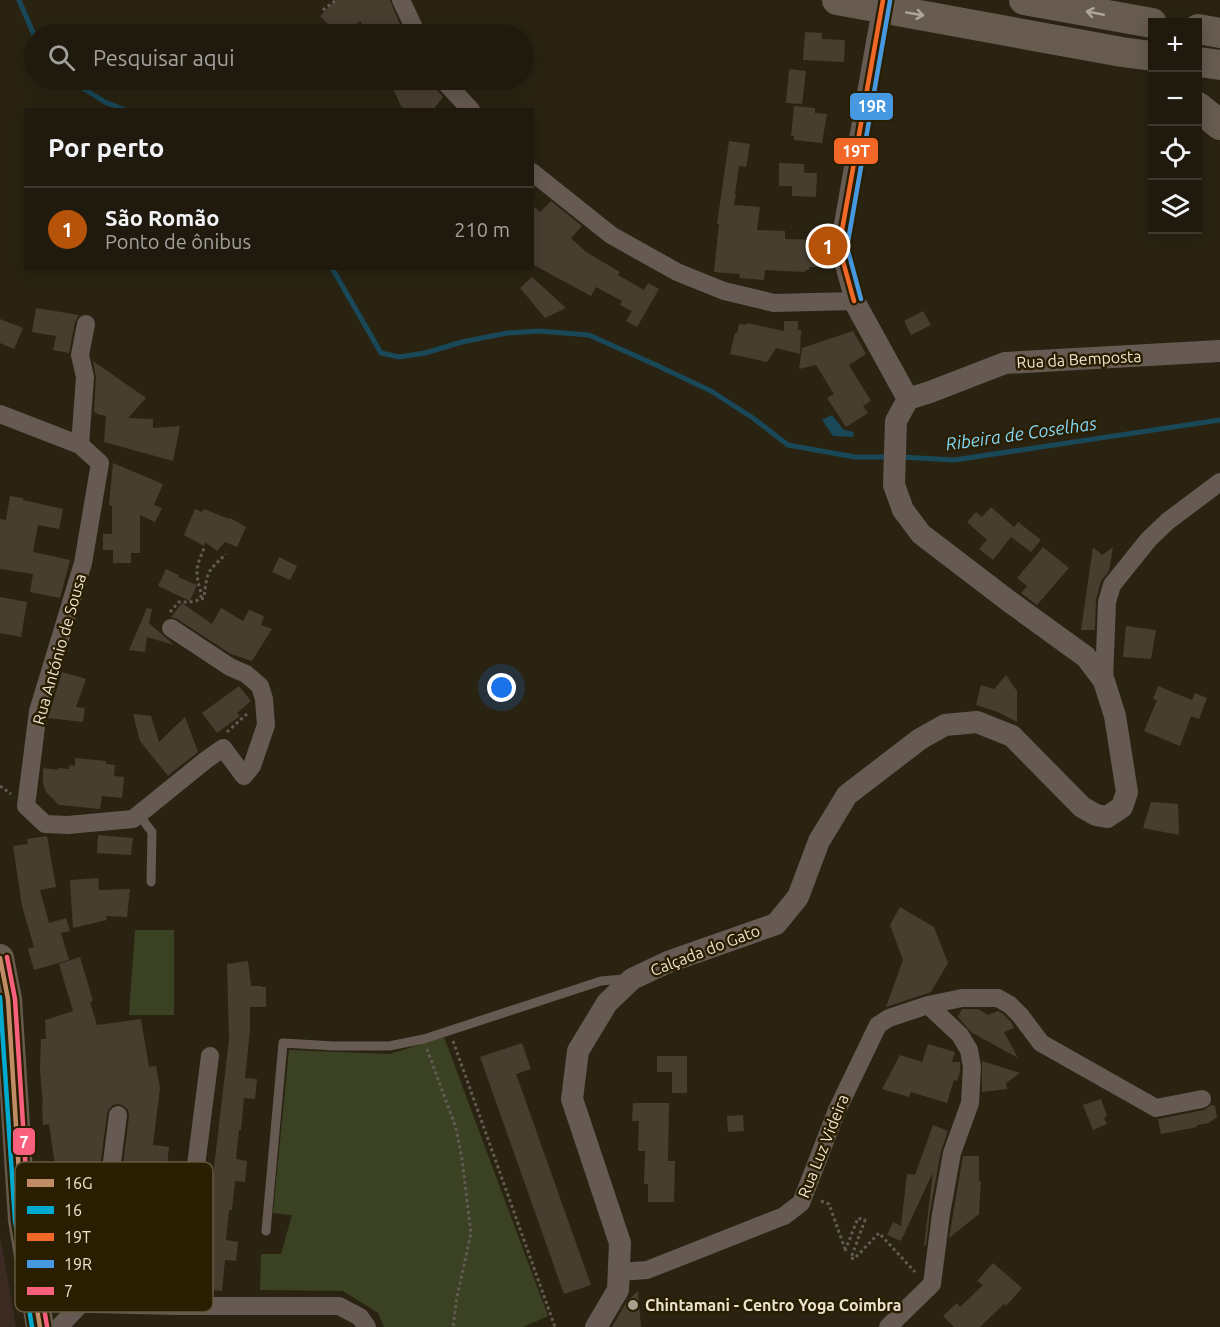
<!DOCTYPE html>
<html lang="pt">
<meta charset="utf-8">
<style>
:root{--surface:#201a0e;--page:#282317;--text:#f1f3f6;--muted:#a2a19e;--line:#3d382e;--accent:#b45309}
body{margin:0;font-family:Ubuntu,sans-serif;background:var(--page);color:var(--text)}
.controls{position:absolute;right:18px;top:18px;display:grid;overflow:hidden;border-radius:0px;box-shadow:0 3px 15px #0003}
.controls button{width:54px;height:54px;display:grid;place-items:center;padding:0;border:0;border-bottom:2px solid var(--line);background:var(--surface);color:var(--text);font:30px sans-serif}
.you{position:absolute;left:502px;top:688px;width:21px;height:21px;margin:-15px;border:4px solid #fff;border-radius:50%;background:#1a73e8;box-shadow:0 0 0 9px #1a73e833}
.badge{display:grid;place-items:center;width:39px;height:39px;border-radius:50%;background:var(--accent);color:#fff;font-size:20px;font-weight:700}
.pin{position:absolute;translate:-50% -50%;border:3px solid #fff;box-shadow:0 2px 6px #0006}
.list{margin:0;padding:0;list-style:none}
h2{display:flex;justify-content:space-between;align-items:center;height:78px;margin:0;padding:0 24px;font-size:26px}
h2 small{font-size:20px;font-weight:400;color:var(--muted)}
.list li{display:grid;grid-template-columns:39px 1fr auto;gap:18px;align-items:center;box-sizing:border-box;height:84px;padding:0 24px;border-top:2px solid var(--line)}
.list b{display:block;font-size:22px;white-space:nowrap}
.list p{margin:0;font-size:20px;white-space:nowrap;color:var(--muted)}
.list em{font-size:20px;font-style:normal;color:var(--muted)}
.icon{flex:none;width:33px;height:33px;fill:none;stroke:currentColor;stroke-width:2;stroke-linecap:round;stroke-linejoin:round}
.map{position:relative;flex:none;width:1220px;height:1327px;overflow:hidden}
.search{position:absolute;background:var(--surface);box-shadow:0 3px 15px #0003;left:24px;top:24px;width:510px;height:66px;display:flex;align-items:center;gap:15px;box-sizing:border-box;padding:0 21px;border-radius:33px;color:var(--muted);font-size:22px}
.panel{position:absolute;background:var(--surface);box-shadow:0 3px 15px #0003;left:24px;top:108px;width:510px;height:162px;border-radius:0px}
.map>svg:first-child{display:block}
.medical{fill:#3c2b23}
.green{fill:#3b4123}
.water{fill:#194858}
.lines{fill:none;stroke-linecap:round;stroke-linejoin:round}
.stream{stroke:#194858;stroke-width:5}
.building{fill:#483e30}
.path{stroke:#635a51;stroke-width:3;stroke-dasharray:3 3;stroke-linecap:butt}
.service{stroke:#665a52;stroke-width:9}
.minor{stroke:#665a52;stroke-width:18}
.tertiary{stroke:#665a52;stroke-width:22}
.primary{stroke:#66594d;stroke-width:28}
.trunk{stroke:#685c51;stroke-width:30}
.minor-bridge{stroke:#665a52;stroke-width:18}
.bus-1-casing{stroke:#2a1e00;stroke-width:9}
.bus-2-casing{stroke:#2a1e00;stroke-width:9}
.bus-3-casing{stroke:#2a1e00;stroke-width:9}
.bus-4-casing{stroke:#2a1e00;stroke-width:9}
.bus-5-casing{stroke:#2a1e00;stroke-width:9}
.bus-1{stroke:#c18c65;stroke-width:4.5}
.bus-2{stroke:#00a9ce;stroke-width:4.5}
.bus-3{stroke:#f36827;stroke-width:4.5}
.bus-4{stroke:#4699e1;stroke-width:4.5}
.bus-5{stroke:#f8607d;stroke-width:4.5}
.oneway{stroke:#b1a798}
.poi-dot{fill:#a8a08f;stroke:#2a1e00;stroke-width:2}
.labels{text-anchor:middle;dominant-baseline:central;stroke-width:5;stroke-linejoin:round;paint-order:stroke}
.street-label{font-size:16px;fill:#ece4d2;stroke:#2a1e00}
.poi-label{font-size:16px;font-weight:bold;fill:#ece4d2;stroke:#2a1e00;text-anchor:start}
.water-label{font-size:18px;font-style:italic;fill:#83d6f6;stroke:#2a1e00}
.key{fill:#2a1e00;stroke:#64593f;stroke-width:1.5}
.key-label{font-size:16px;fill:#ece4d2}
.line-badge{stroke:#2a1e00;stroke-width:2}
.badge-label{font-size:16px;text-anchor:middle;font-weight:bold;fill:#fff}
</style>
<div class="map">
<svg width="1220" height="1327" viewBox="0 0 1220 1327">
<rect width="100%" height="100%" fill="#2a2312"/>
<!-- medical -->
<path class="medical" d="M 0,1235 L 10,1292 L 16,1327 L 0,1327 Z"/>
<!-- green -->
<path class="green" d="M 135,930 L 174,930 L 174,1015 L 129,1015 Z
M 444,1037 L 548,1316 L 523,1327 L 384,1327 L 378,1313 L 343,1291 L 260,1290 L 261,1254 L 281,1254 L 292,1215 L 273,1213 L 289,1050 L 390,1054 Z"/>
<!-- water -->
<path class="water" d="M 832,415 L 844,430 L 854,432 L 853,437 L 833,436 L 822,420 Z"/>
<g class="lines">
<!-- stream -->
<path class="stream" d="M 19,0 L 34,35
M 70,80 L 105,102 L 125,110
M 332,268 L 381,353 L 399,357 L 425,353 L 462,342 L 507,333 L 539,331 L 589,335 L 656,365 L 711,391 L 753,418 L 788,445 L 855,457 L 888,457
M 901,457 L 954,460 L 1220,420"/>
</g>
<!-- building -->
<path class="building" d="M 336,0 L 390,0 L 401,27 L 399,31 L 390,34 L 369,34 L 360,21 L 352,28 L 349,24 L 338,34 L 320,16 Z
M 805,32 L 822,33 L 822,39 L 845,40 L 844,62 L 803,60 Z
M 789,69 L 806,71 L 802,104 L 786,103 Z
M 389,80 L 422,80 L 429,88 L 433,85 L 443,97 L 433,110 L 406,110 L 401,106 Z
M 794,106 L 815,108 L 815,113 L 827,114 L 822,143 L 794,140 L 794,136 L 791,136 Z
M 729,141 L 750,144 L 746,167 L 739,166 L 735,194 L 736,194 L 734,205 L 760,207 L 757,230 L 785,231 L 785,239 L 822,240 L 822,267 L 809,267 L 809,270 L 805,270 L 805,272 L 765,270 L 764,280 L 739,278 L 740,274 L 714,272 L 719,224 L 717,224 Z
M 779,163 L 804,164 L 804,173 L 817,173 L 816,197 L 792,196 L 792,186 L 779,186 Z
M 551,201 L 582,226 L 571,238 L 586,252 L 620,272 L 618,275 L 644,290 L 648,283 L 659,289 L 637,327 L 626,321 L 632,311 L 620,305 L 622,301 L 596,287 L 591,296 L 532,264 L 532,205 L 540,212 Z
M 532,277 L 566,308 L 545,318 L 520,288 Z
M 36,308 L 79,315 L 75,322 L 69,353 L 53,350 L 56,336 L 32,332 Z
M 923,311 L 931,325 L 911,335 L 904,321 Z
M 0,319 L 23,328 L 14,349 L 0,343 Z
M 784,321 L 798,321 L 798,330 L 801,330 L 800,354 L 776,348 L 767,362 L 730,354 L 735,333 L 737,333 L 739,324 L 746,325 L 747,323 L 784,331 Z
M 853,331 L 866,354 L 849,365 L 871,401 L 863,406 L 868,413 L 846,427 L 827,398 L 834,394 L 816,365 L 799,369 L 802,348 Z
M 93,361 L 146,398 L 128,418 L 153,419 L 153,428 L 180,426 L 173,461 L 104,442 L 106,416 L 97,414 L 97,413 L 94,412 L 96,377 Z
M 113,463 L 163,484 L 154,505 L 162,508 L 155,522 L 140,515 L 140,553 L 131,553 L 131,563 L 113,563 L 113,550 L 103,550 L 103,534 L 112,534 L 112,506 L 109,505 Z
M 10,496 L 23,498 L 23,500 L 63,509 L 59,529 L 38,525 L 33,552 L 70,560 L 60,598 L 30,592 L 33,574 L 0,569 L 0,519 L 6,520 Z
M 991,507 L 1014,527 L 1018,522 L 1041,540 L 1031,552 L 1011,537 L 993,560 L 979,549 L 987,540 L 967,522 L 976,512 L 982,517 Z
M 195,509 L 202,512 L 204,509 L 229,519 L 230,518 L 246,527 L 237,547 L 225,542 L 217,551 L 205,542 L 204,546 L 184,535 Z
M 1043,547 L 1069,568 L 1037,605 L 1021,593 L 1027,586 L 1017,578 Z
M 1093,547 L 1102,555 L 1113,547 L 1109,571 L 1101,581 L 1096,599 L 1095,630 L 1081,630 Z
M 279,557 L 297,566 L 290,580 L 272,572 Z
M 166,569 L 179,575 L 178,577 L 197,585 L 190,601 L 158,586 Z
M 0,597 L 27,602 L 21,637 L 0,633 Z
M 182,603 L 212,624 L 221,608 L 243,621 L 249,610 L 264,616 L 261,625 L 272,629 L 252,661 L 231,654 L 177,619 L 171,617 Z
M 147,608 L 152,609 L 149,623 L 174,645 L 147,637 L 145,652 L 129,650 Z
M 1126,626 L 1156,630 L 1151,659 L 1123,657 Z
M 62,672 L 86,679 L 76,707 L 85,708 L 83,722 L 48,718 Z
M 1006,675 L 1017,691 L 1017,722 L 998,712 L 976,705 L 981,685 L 994,689 Z
M 239,686 L 251,701 L 237,713 L 240,716 L 217,733 L 202,713 Z
M 1158,686 L 1192,700 L 1195,693 L 1207,698 L 1199,719 L 1191,716 L 1180,746 L 1144,731 L 1157,700 L 1153,699 Z
M 133,714 L 151,716 L 159,742 L 185,717 L 198,752 L 171,773 L 170,772 L 171,774 L 168,776 L 140,741 Z
M 75,758 L 106,761 L 106,764 L 115,765 L 114,776 L 124,777 L 122,798 L 102,796 L 100,809 L 59,805 L 46,792 L 43,783 L 43,768 L 58,770 L 58,768 L 69,769 L 69,765 L 75,766 Z
M 1151,802 L 1178,804 L 1179,835 L 1143,828 Z
M 98,835 L 133,838 L 131,855 L 97,853 Z
M 47,836 L 56,887 L 40,890 L 49,923 L 66,918 L 70,931 L 61,933 L 69,960 L 34,970 L 28,949 L 34,947 L 22,906 L 13,846 L 28,844 L 27,839 Z
M 98,878 L 99,890 L 130,889 L 127,917 L 106,916 L 107,920 L 73,928 L 70,880 Z
M 900,907 L 934,927 L 948,963 L 931,992 L 886,1007 L 903,960 L 890,925 Z
M 80,957 L 93,1001 L 90,1002 L 97,1025 L 141,1019 L 149,1067 L 156,1066 L 160,1088 L 153,1145 L 169,1147 L 166,1174 L 156,1172 L 150,1221 L 158,1221 L 156,1251 L 149,1250 L 147,1275 L 114,1272 L 115,1260 L 111,1260 L 129,1116 L 128,1110 L 124,1106 L 119,1104 L 113,1105 L 109,1109 L 107,1114 L 88,1260 L 84,1260 L 84,1223 L 82,1223 L 85,1202 L 53,1202 L 52,1165 L 55,1165 L 49,1124 L 43,1125 L 42,1106 L 43,1106 L 40,1070 L 41,1039 L 46,1039 L 45,1020 L 73,1011 L 59,964 Z
M 248,961 L 251,986 L 261,986 L 261,987 L 266,987 L 266,1007 L 250,1007 L 250,1029 L 245,1078 L 257,1079 L 255,1099 L 244,1098 L 241,1130 L 239,1130 L 236,1159 L 247,1161 L 245,1182 L 235,1181 L 232,1210 L 229,1210 L 226,1240 L 238,1242 L 236,1261 L 225,1260 L 222,1291 L 212,1290 L 204,1285 L 201,1279 L 229,1039 L 227,964 Z
M 962,1009 L 978,1009 L 988,1015 L 998,1011 L 1003,1014 L 1011,1022 L 1014,1028 L 1004,1032 L 1018,1058 L 971,1032 L 958,1017 Z
M 522,1043 L 531,1069 L 516,1074 L 591,1285 L 564,1294 L 480,1057 Z
M 928,1044 L 955,1052 L 952,1062 L 960,1062 L 960,1072 L 957,1081 L 954,1080 L 947,1103 L 911,1092 L 909,1097 L 882,1089 L 900,1055 L 922,1062 Z
M 657,1056 L 687,1056 L 687,1093 L 672,1093 L 672,1072 L 657,1072 Z
M 982,1061 L 1020,1073 L 1006,1083 L 1007,1089 L 982,1092 Z
M 1101,1099 L 1107,1116 L 1104,1118 L 1107,1124 L 1093,1130 L 1083,1105 Z
M 633,1103 L 669,1103 L 668,1161 L 675,1161 L 674,1202 L 648,1202 L 648,1184 L 644,1184 L 645,1151 L 638,1151 L 639,1121 L 632,1121 Z
M 1211,1105 L 1215,1106 L 1217,1117 L 1209,1123 L 1197,1125 L 1197,1127 L 1161,1134 L 1158,1119 L 1204,1110 Z
M 743,1115 L 744,1131 L 728,1132 L 727,1116 Z
M 933,1125 L 948,1131 L 941,1151 L 930,1212 L 926,1246 L 924,1245 L 933,1172 L 901,1241 L 887,1235 L 893,1222 L 901,1226 L 907,1174 L 915,1175 Z
M 963,1156 L 979,1156 L 979,1181 L 981,1181 L 979,1214 L 949,1238 Z
M 993,1263 L 1022,1288 L 1006,1306 L 1004,1304 L 980,1327 L 954,1327 L 943,1316 L 957,1303 L 960,1307 L 983,1285 L 977,1281 Z
M 638,1291 L 641,1327 L 612,1327 L 627,1301 Z"/>
<g class="lines">
<!-- path -->
<path class="path" d="M 323,10 L 336,0
M 201,599 L 204,598 C 207,571 207,572 226,554
M 170,612 L 179,602 C 214,603 197,593 197,572 C 197,564 201,556 204,548
M 227,732 L 247,714
M 0,786 L 11,794
M 453,1041 L 555,1327
M 427,1049 L 456,1128 L 462,1159 L 471,1233 L 457,1297 L 453,1327
M 821,1201 L 829,1204 L 845,1249
M 845,1251 L 858,1218 L 865,1220 L 851,1258
M 851,1258 L 854,1259 L 879,1233 L 915,1272"/>
<!-- service -->
<path class="service" d="M 139,815 L 152,832 L 151,882
M 266,1231 L 283,1043 L 334,1046 L 389,1046 L 424,1039 L 601,981 L 624,979"/>
<!-- minor -->
<path class="minor" d="M 401,0 L 417,34
M 443,80 L 471,110
M 532,172 L 611,235 L 677,272 L 724,291 L 774,303 L 854,301 L 839,247 L 875,42
M 0,414 L 80,445 L 100,463 L 83,563 L 38,711 L 26,806 L 45,824 L 68,825 L 133,819 L 206,760 L 223,748 L 244,776 L 252,766 L 266,725 L 264,699 L 260,686 L 246,674 L 230,667 L 171,628
M 80,445 L 85,377 L 80,355 L 86,324
M 1104,681 L 1107,602 L 1112,585 L 1149,539 L 1168,521 L 1220,482
M 619,1272 L 647,1270 L 784,1216 L 801,1203 L 837,1110 L 878,1025 L 889,1018 L 928,1005
M 34,1296 L 81,1304 L 94,1304 L 178,1306 L 339,1306 L 360,1317 L 367,1327
M 94,1304 L 118,1115
M 178,1306 L 210,1056
M 59,1327 L 81,1304
M 888,1327 L 932,1284 L 941,1214 L 952,1153 L 970,1103 L 972,1067 L 969,1050 L 960,1035 L 928,1005 L 962,998 L 998,998 L 1010,1005 L 1020,1015 L 1041,1043 L 1156,1108 L 1202,1099"/>
<!-- tertiary -->
<path class="tertiary" d="M 854,301 L 908,399
M 908,399 L 930,392 L 1005,363 L 1220,351
M 596,1327 L 618,1290 L 620,1243 L 572,1099 L 578,1051 L 607,1003 L 632,979 L 668,962 L 776,924 L 798,897 L 819,841 L 847,795 L 920,739 L 945,725 L 977,722 L 1012,736 L 1082,807 L 1096,815 L 1107,817 L 1122,807 L 1127,792 L 1115,716 L 1104,681 L 1086,657 L 1010,602 L 921,534 L 903,510 L 894,485 L 896,421 L 908,399"/>
<!-- primary -->
<path class="primary" d="M 0,958 L 8,999 L 22,1220 L 40,1327"/>
<!-- trunk -->
<path class="trunk" d="M 837,0 L 1122,52 L 1152,56
M 1024,0 L 1152,23
M 1198,29 L 1220,33
M 1198,62 L 1220,65
M 1198,107 L 1220,125"/>
<!-- minor-bridge -->
<path class="minor-bridge" d="M 875,42 L 883,0"/>
<!-- bus-1 casing -->
<g class="bus-1-casing">
<path id="bus-1" d="M 0,958 L 8,999 L 22,1220 L 40,1327"/>
</g>
<!-- bus-2 casing -->
<g class="bus-2-casing">
<path id="bus-2" d="M 0,997 L 15,1220 L 32,1327"/>
</g>
<!-- bus-3 casing -->
<g class="bus-3-casing">
<path id="bus-3" d="M 854,301 L 839,247 L 883,0"/>
</g>
<!-- bus-4 casing -->
<g class="bus-4-casing">
<path id="bus-4" d="M 861,299 L 847,247 L 890,1"/>
</g>
<!-- bus-5 casing -->
<g class="bus-5-casing">
<path id="bus-5" d="M 7,957 L 15,999 L 29,1219 L 47,1326"/>
</g>
<!-- bus-1 -->
<use href="#bus-1" class="bus-1"/>
<!-- bus-2 -->
<use href="#bus-2" class="bus-2"/>
<!-- bus-3 -->
<use href="#bus-3" class="bus-3"/>
<!-- bus-4 -->
<use href="#bus-4" class="bus-4"/>
<!-- bus-5 -->
<use href="#bus-5" class="bus-5"/>
</g>
<!-- one-way arrows -->
<defs><path id="oneway-shaft" d="M-6 0H5M1.5-3L5.5 0L1.5 3" fill="none" stroke-width="1.6" stroke-linecap="round" stroke-linejoin="round" transform="scale(1.5)"/></defs>
<g class="oneway">
<use href="#oneway-shaft" transform="translate(1095 13) rotate(-169)"/>
<use href="#oneway-shaft" transform="translate(915 14) rotate(10)"/>
</g>
<!-- markers -->
<circle class="poi-dot" cx="633" cy="1305" r="6"/>
<g class="labels">
<!-- street labels -->
<g class="street-label">
<text transform="translate(1079 359) rotate(-3)">Rua da Bemposta</text>
<text transform="translate(59 649) rotate(-74)">Rua António de Sousa</text>
<text transform="translate(705 950) rotate(-21)">Calçada do Gato</text>
<text transform="translate(823 1146) rotate(-68)">Rua Luz Videira</text>
</g>
<!-- poi labels -->
<g class="poi-label">
<text x="645" y="1305">Chintamani - Centro Yoga Coimbra</text>
</g>
<!-- water labels -->
<g class="water-label">
<text transform="translate(1021 433) rotate(-8)">Ribeira de Coselhas</text>
</g>
</g>
<!-- legend -->
<rect x="15" y="1162" width="198" height="150" rx="9" class="key"/>
<rect x="27" y="1179" width="27" height="8" fill="#c18c65"/>
<rect x="27" y="1206" width="27" height="8" fill="#00a9ce"/>
<rect x="27" y="1233" width="27" height="8" fill="#f36827"/>
<rect x="27" y="1260" width="27" height="8" fill="#4699e1"/>
<rect x="27" y="1287" width="27" height="8" fill="#f8607d"/>
<g class="key-label">
<text x="64" y="1189">16G</text>
<text x="64" y="1216">16</text>
<text x="64" y="1243">19T</text>
<text x="64" y="1270">19R</text>
<text x="64" y="1297">7</text>
</g>
<g class="line-badge">
<rect x="849" y="92" width="45" height="29" rx="6" fill="#4699e1"/>
<rect x="833" y="137" width="46" height="28" rx="6" fill="#f36827"/>
<rect x="12" y="1127" width="24" height="29" rx="6" fill="#f8607d"/>
</g>
<g class="badge-label">
<text x="872" y="112">19R</text>
<text x="856" y="157">19T</text>
<text x="24" y="1148">7</text>
</g>
</svg>
<div class="controls">
<button>+</button>
<button>−</button>
<button><svg class="icon" aria-label="locate" viewBox="0 0 24 24"><circle cx="12" cy="12" r="6"/><path d="M12 2v4M12 18v4M2 12h4M18 12h4"/></svg></button>
<button><svg class="icon" aria-label="layers" viewBox="0 0 24 24"><path d="M12 4l9 5-9 5-9-5zM3 14l9 5 9-5"/></svg></button>
</div>
<div class="you"></div>
<div class="pin badge" style="left:828px;top:246px">1</div>
<div class="search"><svg class="icon" aria-label="search" viewBox="0 0 24 24"><circle cx="10" cy="10" r="6"/><path d="M15 15l6 6"/></svg>Pesquisar aqui</div>
<section class="panel">
<h2>Por perto<small></small></h2>
<ul class="list">
<li><span class="badge">1</span><div><b>São Romão</b><p>Ponto de ônibus</p></div><em>210 m</em></li>
</ul>
</section>
</div>
